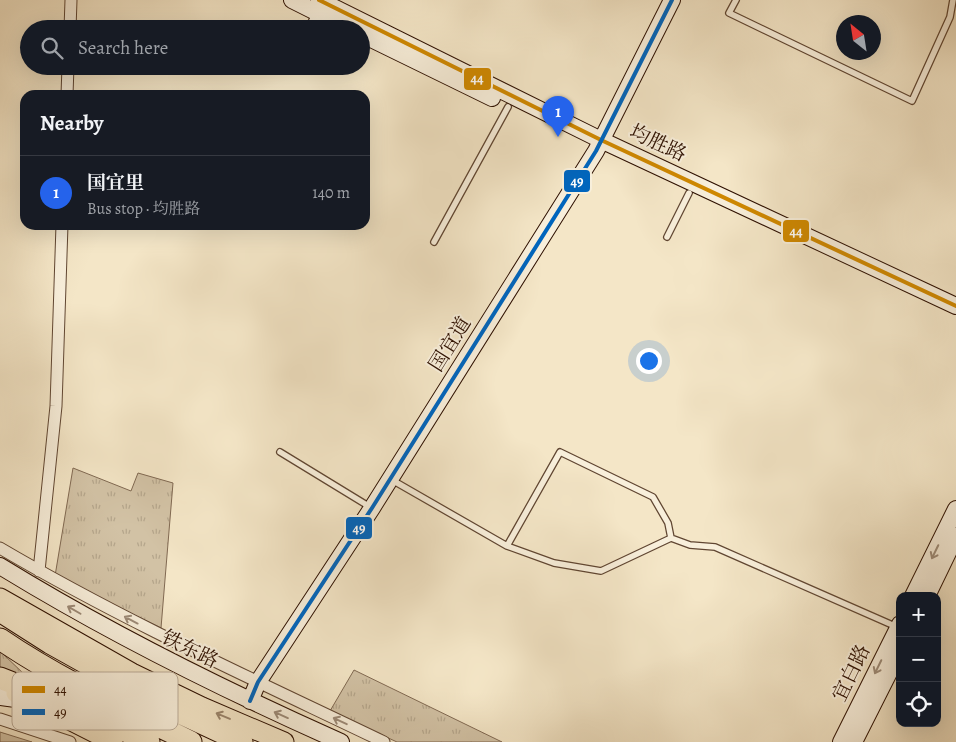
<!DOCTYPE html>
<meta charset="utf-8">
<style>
:root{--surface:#171b24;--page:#242831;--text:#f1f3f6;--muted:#9ea1a6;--line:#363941;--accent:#2563eb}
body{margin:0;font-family:Alegreya,"Noto Serif SC",serif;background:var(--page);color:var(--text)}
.controls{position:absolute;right:15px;bottom:15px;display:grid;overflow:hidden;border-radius:10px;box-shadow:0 5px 20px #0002}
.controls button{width:45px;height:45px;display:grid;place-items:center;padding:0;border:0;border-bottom:1px solid var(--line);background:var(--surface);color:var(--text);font:25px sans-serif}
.compass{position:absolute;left:836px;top:15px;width:45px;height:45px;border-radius:50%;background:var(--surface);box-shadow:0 5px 20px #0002;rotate:330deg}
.you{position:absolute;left:648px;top:360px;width:18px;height:18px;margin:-12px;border:4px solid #fff;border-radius:50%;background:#1a73e8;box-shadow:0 0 0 8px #1a73e833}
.badge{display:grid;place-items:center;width:32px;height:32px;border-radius:50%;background:var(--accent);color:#fff;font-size:16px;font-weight:700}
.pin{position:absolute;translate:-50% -41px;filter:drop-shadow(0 1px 2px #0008)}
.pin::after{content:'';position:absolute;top:26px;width:18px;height:15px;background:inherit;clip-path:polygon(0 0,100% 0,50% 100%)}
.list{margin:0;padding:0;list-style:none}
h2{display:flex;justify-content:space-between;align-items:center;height:65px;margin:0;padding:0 20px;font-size:21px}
h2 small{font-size:16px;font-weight:400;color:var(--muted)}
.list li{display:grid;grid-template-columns:32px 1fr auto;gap:15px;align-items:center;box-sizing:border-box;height:75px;padding:0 20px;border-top:1px solid var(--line)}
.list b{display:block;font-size:19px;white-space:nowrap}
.list p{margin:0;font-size:16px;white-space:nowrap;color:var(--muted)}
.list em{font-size:16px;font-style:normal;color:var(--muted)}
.icon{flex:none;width:28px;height:28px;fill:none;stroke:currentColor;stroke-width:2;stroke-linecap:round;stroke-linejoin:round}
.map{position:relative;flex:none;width:956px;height:742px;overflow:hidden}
.search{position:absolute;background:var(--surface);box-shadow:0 5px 20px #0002;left:20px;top:20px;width:350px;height:55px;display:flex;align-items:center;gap:12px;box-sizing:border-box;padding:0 18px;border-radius:28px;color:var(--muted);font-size:19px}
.panel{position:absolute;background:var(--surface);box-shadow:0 5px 20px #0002;left:20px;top:90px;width:350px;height:140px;border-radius:15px}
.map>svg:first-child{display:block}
.grass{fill:url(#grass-tufts);stroke:#806952}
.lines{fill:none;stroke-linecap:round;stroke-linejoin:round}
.lane-casing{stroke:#604632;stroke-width:8}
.street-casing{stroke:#604632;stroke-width:13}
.secondary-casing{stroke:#2e1000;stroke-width:18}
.primary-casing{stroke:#2e1000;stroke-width:21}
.highway-casing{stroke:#2e1000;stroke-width:23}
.lane{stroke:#f8efdb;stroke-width:5.5}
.street{stroke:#f8efdb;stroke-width:11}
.secondary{stroke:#f8efdb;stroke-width:16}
.primary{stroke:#f4e6c7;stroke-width:19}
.highway{stroke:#f4e6c7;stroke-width:21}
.bus-1-casing{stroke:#f8efdb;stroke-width:8}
.bus-2-casing{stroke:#f8efdb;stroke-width:8}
.bus-1{stroke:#cf8800;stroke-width:4}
.bus-2{stroke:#0065bd;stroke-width:4}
.oneway{stroke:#9d8b78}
.oneway2{stroke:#9b866d}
.labels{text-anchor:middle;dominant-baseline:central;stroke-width:4;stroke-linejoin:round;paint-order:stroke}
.street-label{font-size:20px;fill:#2e1000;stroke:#f8efdb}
.key{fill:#f8efdb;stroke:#bbac99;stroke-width:1}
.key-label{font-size:14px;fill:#2e1000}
.line-badge{stroke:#f8efdb;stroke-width:2}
.badge-label{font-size:14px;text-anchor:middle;font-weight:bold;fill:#fff}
</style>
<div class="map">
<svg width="956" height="742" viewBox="0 0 956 742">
<defs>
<pattern id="grass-tufts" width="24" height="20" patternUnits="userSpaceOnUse" patternTransform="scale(1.25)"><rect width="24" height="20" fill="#d2c2a5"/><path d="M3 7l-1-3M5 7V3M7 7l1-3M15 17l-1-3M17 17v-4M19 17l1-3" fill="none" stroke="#b5a68c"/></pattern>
</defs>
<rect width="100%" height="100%" fill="#f4e6c7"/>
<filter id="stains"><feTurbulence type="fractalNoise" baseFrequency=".004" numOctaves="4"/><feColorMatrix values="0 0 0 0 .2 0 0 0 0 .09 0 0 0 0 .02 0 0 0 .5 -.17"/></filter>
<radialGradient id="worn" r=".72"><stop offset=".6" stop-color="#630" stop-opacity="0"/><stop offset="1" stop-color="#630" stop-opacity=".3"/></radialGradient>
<!-- grass -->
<path class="grass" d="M 73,468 L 131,491 L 138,473 L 173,483 L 161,628 L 55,576 Z
M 0,651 L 26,676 L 0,675 Z
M 354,670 L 502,742 L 397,742 L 330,711 Z
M 0,732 L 32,742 L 0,742 Z"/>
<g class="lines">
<!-- lane casing -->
<g class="lane-casing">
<path id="lane" d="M 736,0 L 729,13 L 912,101 L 950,17 L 953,0
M 308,29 L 315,14
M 667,237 L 689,193
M 434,242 L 508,107
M 280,452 L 370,507
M 392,480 L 507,546 L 554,563 L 601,571 L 671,538
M 507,546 L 560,452 L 653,497 L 668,523 L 671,538 L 690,545 L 715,547 L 897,627"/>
</g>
<!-- street casing -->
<g class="street-casing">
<path id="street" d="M 70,29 L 71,0
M 67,95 L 68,66
M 0,548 C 124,621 255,680 384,742
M 39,571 L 56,406 L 62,225
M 0,719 L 70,742"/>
</g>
<!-- secondary casing -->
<g class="secondary-casing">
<path id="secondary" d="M 292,0 L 350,29
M 319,0 L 601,140 L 956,306
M 361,34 L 492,98
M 0,566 C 109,633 224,690 341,742
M 913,596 L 956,509
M 927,596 L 956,536
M 0,697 L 30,701
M 250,701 L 258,682 L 372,508 L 596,151 L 672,0
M 841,742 L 900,624
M 854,742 L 900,651"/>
</g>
<!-- primary casing -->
<g class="primary-casing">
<path id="primary" d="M 0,598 L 132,673 L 202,707 L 284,742
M 16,693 L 113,742"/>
</g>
<!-- highway casing -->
<g class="highway-casing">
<path id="highway" d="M 0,611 L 50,643 L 154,701 L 242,742
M 0,639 C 60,680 126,710 191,742
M 0,678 L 76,708 L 149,742"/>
</g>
<!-- lane -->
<use href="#lane" class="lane"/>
<!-- street -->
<use href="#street" class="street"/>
<!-- secondary -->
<use href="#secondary" class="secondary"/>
<!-- primary -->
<use href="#primary" class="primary"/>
<!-- highway -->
<use href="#highway" class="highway"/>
<!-- bus-1 casing -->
<g class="bus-1-casing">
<path id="bus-1" d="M 319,0 L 601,140 L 956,306"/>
</g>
<!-- bus-2 casing -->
<g class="bus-2-casing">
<path id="bus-2" d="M 250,701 L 258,682 L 372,508 L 596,151 L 672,0"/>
</g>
<!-- bus-1 -->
<use href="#bus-1" class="bus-1"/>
<!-- bus-2 -->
<use href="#bus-2" class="bus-2"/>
</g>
<!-- one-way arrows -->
<defs><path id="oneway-shaft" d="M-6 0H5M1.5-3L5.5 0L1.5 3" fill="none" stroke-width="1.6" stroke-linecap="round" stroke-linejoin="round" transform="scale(1.25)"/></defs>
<g class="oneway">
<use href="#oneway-shaft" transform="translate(935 552) rotate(116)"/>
<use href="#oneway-shaft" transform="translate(74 610) rotate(-150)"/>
<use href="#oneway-shaft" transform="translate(131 620) rotate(-152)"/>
<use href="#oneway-shaft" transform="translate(878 667) rotate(116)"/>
<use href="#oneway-shaft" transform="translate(281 715) rotate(-156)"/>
<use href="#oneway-shaft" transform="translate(340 721) rotate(-155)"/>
</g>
<use class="oneway2" href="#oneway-shaft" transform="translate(223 716) rotate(-157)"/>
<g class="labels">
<!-- street labels -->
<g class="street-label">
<text transform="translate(658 143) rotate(25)">均胜路</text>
<text transform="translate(450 344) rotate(-58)">国宜道</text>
<text transform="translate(190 649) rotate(26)">铁东路</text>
<text transform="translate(851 673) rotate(-64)">宜白路</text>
</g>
</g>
<!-- legend -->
<rect x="12" y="672" width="166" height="58" rx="8" class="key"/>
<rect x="22" y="686" width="23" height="7" fill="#cf8800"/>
<rect x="22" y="709" width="23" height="6" fill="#0065bd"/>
<g class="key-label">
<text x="54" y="694">44</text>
<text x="54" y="717">49</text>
</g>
<g class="line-badge">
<rect x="463" y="67" width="29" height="24" rx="5" fill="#cf8800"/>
<rect x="563" y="169" width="28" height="24" rx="5" fill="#0065bd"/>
<rect x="782" y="219" width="28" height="24" rx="5" fill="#cf8800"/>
<rect x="345" y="516" width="28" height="24" rx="5" fill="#0065bd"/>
</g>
<g class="badge-label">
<text x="477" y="83">44</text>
<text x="577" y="186">49</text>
<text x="796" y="236">44</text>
<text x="359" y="533">49</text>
</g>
<rect width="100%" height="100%" filter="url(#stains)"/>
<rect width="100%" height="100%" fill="url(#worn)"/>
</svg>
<div class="controls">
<button>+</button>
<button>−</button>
<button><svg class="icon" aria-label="locate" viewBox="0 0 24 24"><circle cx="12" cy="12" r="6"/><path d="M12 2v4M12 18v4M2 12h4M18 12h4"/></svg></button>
</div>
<svg class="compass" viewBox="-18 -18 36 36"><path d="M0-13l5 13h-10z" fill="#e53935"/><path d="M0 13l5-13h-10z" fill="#9ea1a6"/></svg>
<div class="you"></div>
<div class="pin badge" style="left:558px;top:137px">1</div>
<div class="search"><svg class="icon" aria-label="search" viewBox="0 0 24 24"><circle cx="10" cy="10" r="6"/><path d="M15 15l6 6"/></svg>Search here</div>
<section class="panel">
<h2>Nearby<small></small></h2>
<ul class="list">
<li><span class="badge">1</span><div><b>国宜里</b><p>Bus stop · 均胜路</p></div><em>140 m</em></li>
</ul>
</section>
</div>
